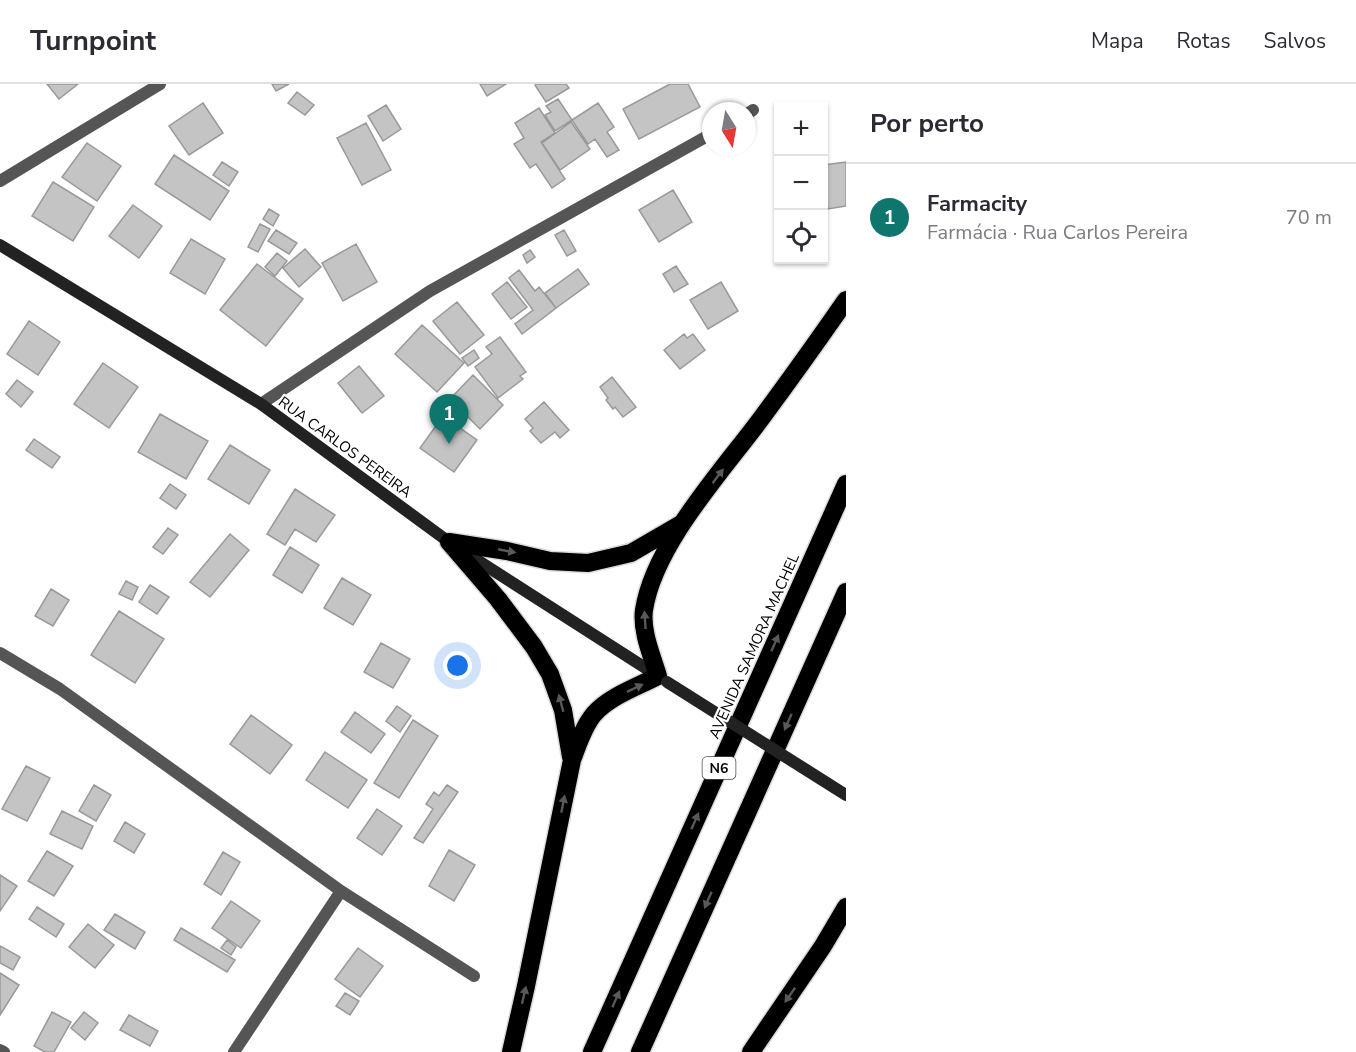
<!DOCTYPE html>
<html lang="pt">
<meta charset="utf-8">
<style>
:root{--surface:#fff;--page:#f7f7f7;--text:#2b2b33;--muted:#7c7c81;--line:#e1e1e2;--accent:#0f766e}
body{margin:0;font-family:"Nunito Sans",sans-serif;background:var(--page);color:var(--text)}
.controls{position:absolute;right:18px;top:18px;display:grid;overflow:hidden;border-radius:0px;box-shadow:0 2px 4px #0004}
.controls button{width:54px;height:54px;display:grid;place-items:center;padding:0;border:0;border-bottom:2px solid var(--line);background:var(--surface);color:var(--text);font:30px sans-serif}
.compass{position:absolute;left:702px;top:18px;width:54px;height:54px;border-radius:50%;background:var(--surface);box-shadow:0 2px 4px #0004;rotate:169deg}
.you{position:absolute;left:458px;top:582px;width:21px;height:21px;margin:-15px;border:4px solid #fff;border-radius:50%;background:#1a73e8;box-shadow:0 0 0 9px #1a73e833}
.badge{display:grid;place-items:center;width:39px;height:39px;border-radius:50%;background:var(--accent);color:#fff;font-size:20px;font-weight:700}
.pin{position:absolute;translate:-50% -50px;filter:drop-shadow(0 2px 3px #0008)}
.pin::after{content:'';position:absolute;top:32px;width:21px;height:18px;background:inherit;clip-path:polygon(0 0,100% 0,50% 100%)}
.list{margin:0;padding:0;list-style:none}
h2{display:flex;justify-content:space-between;align-items:center;height:78px;margin:0;padding:0 24px;font-size:26px}
h2 small{font-size:20px;font-weight:400;color:var(--muted)}
.list li{display:grid;grid-template-columns:39px 1fr auto;gap:18px;align-items:center;box-sizing:border-box;height:108px;padding:0 24px;border-top:2px solid var(--line)}
.list b{display:block;font-size:22px;white-space:nowrap}
.list p{margin:0;font-size:20px;white-space:nowrap;color:var(--muted)}
.list em{font-size:20px;font-style:normal;color:var(--muted)}
.icon{flex:none;width:33px;height:33px;fill:none;stroke:currentColor;stroke-width:2;stroke-linecap:round;stroke-linejoin:round}
.map{position:relative;flex:none;width:846px;height:968px;overflow:hidden}
header{display:flex;align-items:center;gap:36px;box-sizing:border-box;height:84px;padding:0 30px;background:var(--surface);border-bottom:2px solid var(--line)}
header strong{font-size:28px}
nav{display:flex;gap:33px;margin-inline-start:auto;font-size:21px}
main{display:flex}
aside{flex:1;background:var(--surface)}
.map>svg:first-child{display:block}
.building{fill:#c4c4c4;stroke:#999;stroke-width:1.5}
.lines{fill:none;stroke-linecap:round;stroke-linejoin:round}
.highway-casing{stroke:#dbdbdb;stroke-width:21}
.street{stroke:#555;stroke-width:12}
.secondary{stroke:#222;stroke-width:12}
.highway{stroke:#000;stroke-width:18}
.secondary-bridge{stroke:#222;stroke-width:12}
.oneway{fill:#595959}
.labels{text-anchor:middle;dominant-baseline:central;stroke-width:4.5;stroke-linejoin:round;paint-order:stroke}
.shield{fill:#fff;stroke:#4c4c4c;stroke-width:1.5}
.shield-label{font-size:14px;font-weight:bold;fill:#000}
.street-label{font-size:15px;fill:#000;stroke:#fff}
</style>
<header>
<strong>Turnpoint</strong>
<nav><a>Mapa</a><a>Rotas</a><a>Salvos</a></nav>
</header>
<main>
<div class="map">
<svg width="846" height="968" viewBox="0 0 846 968">
<rect width="100%" height="100%" fill="#fff"/>
<!-- building -->
<path class="building" d="M 47,0 L 78,0 L 59,15 Z
M 272,0 L 289,0 L 276,7 Z
M 480,0 L 506,0 L 487,12 Z
M 536,0 L 566,0 L 569,4 L 546,18 L 535,1 Z
M 670,0 L 688,0 L 700,23 L 639,55 L 623,25 Z
M 297,8 L 314,21 L 305,31 L 288,19 Z
M 558,15 L 572,36 L 555,47 L 545,31 L 551,28 L 546,22 Z
M 203,19 L 223,49 L 189,71 L 169,42 Z
M 598,19 L 614,43 L 607,48 L 619,66 L 607,73 L 595,55 L 588,60 L 572,36 Z
M 386,21 L 401,45 L 383,57 L 368,32 Z
M 539,24 L 555,49 L 541,58 L 565,95 L 552,104 L 536,80 L 530,84 L 514,60 L 524,54 L 515,39 Z
M 571,38 L 590,65 L 560,86 L 542,59 Z
M 366,39 L 391,86 L 362,101 L 337,54 Z
M 87,59 L 121,82 L 97,117 L 62,93 Z
M 174,71 L 229,107 L 210,136 L 155,100 Z
M 222,78 L 238,88 L 229,102 L 213,91 Z
M 846,78 L 846,122 L 828,125 L 824,97 L 824,81 Z
M 53,98 L 94,123 L 73,157 L 32,132 Z
M 673,106 L 692,138 L 659,158 L 639,126 Z
M 133,121 L 162,142 L 139,174 L 109,152 Z
M 269,125 L 279,131 L 273,142 L 263,135 Z
M 260,140 L 270,145 L 258,168 L 248,163 Z
M 276,146 L 297,159 L 289,170 L 268,157 Z
M 564,146 L 576,167 L 567,172 L 555,151 Z
M 191,155 L 225,175 L 205,210 L 170,189 Z
M 356,160 L 377,198 L 343,217 L 322,179 Z
M 305,165 L 321,183 L 299,203 L 283,184 Z
M 530,166 L 535,173 L 527,179 L 523,171 Z
M 277,169 L 287,177 L 275,192 L 265,183 Z
M 257,180 L 303,215 L 266,262 L 220,226 Z
M 676,182 L 688,200 L 674,208 L 663,190 Z
M 578,185 L 589,200 L 556,224 L 545,209 Z
M 519,186 L 535,207 L 539,203 L 556,224 L 522,250 L 515,240 L 533,226 L 509,194 Z
M 507,198 L 527,223 L 511,235 L 492,210 Z
M 721,198 L 738,227 L 708,245 L 690,216 Z
M 457,218 L 484,251 L 460,270 L 433,237 Z
M 29,237 L 60,258 L 38,291 L 7,270 Z
M 422,241 L 464,279 L 437,308 L 395,270 Z
M 684,250 L 687,254 L 693,250 L 705,266 L 680,285 L 664,266 Z
M 500,253 L 526,288 L 520,292 L 523,295 L 498,314 L 475,283 L 492,270 L 486,263 Z
M 474,266 L 479,274 L 468,282 L 462,274 Z
M 103,279 L 138,303 L 109,344 L 74,320 Z
M 359,282 L 384,312 L 362,329 L 338,299 Z
M 473,291 L 503,321 L 480,345 L 450,315 Z
M 612,293 L 636,323 L 623,333 L 615,323 L 613,325 L 606,316 L 608,314 L 600,303 Z
M 17,296 L 33,308 L 21,323 L 6,310 Z
M 544,318 L 569,346 L 560,354 L 555,348 L 541,359 L 530,347 L 533,344 L 525,335 Z
M 160,330 L 208,357 L 186,395 L 138,368 Z
M 443,332 L 477,356 L 454,388 L 420,364 Z
M 34,355 L 60,373 L 52,384 L 26,366 Z
M 230,361 L 270,386 L 249,420 L 208,395 Z
M 170,400 L 186,411 L 176,425 L 160,414 Z
M 295,405 L 335,431 L 316,458 L 295,445 L 285,461 L 267,450 Z
M 168,444 L 178,451 L 163,470 L 153,463 Z
M 230,450 L 249,466 L 210,513 L 190,498 Z
M 290,463 L 319,481 L 302,509 L 273,491 Z
M 342,494 L 371,511 L 353,541 L 324,524 Z
M 126,497 L 138,503 L 132,516 L 119,510 Z
M 150,501 L 169,513 L 157,530 L 139,518 Z
M 51,505 L 69,516 L 53,542 L 35,532 Z
M 119,527 L 164,555 L 135,599 L 91,571 Z
M 381,559 L 410,575 L 393,604 L 364,588 Z
M 397,622 L 411,632 L 400,648 L 386,637 Z
M 355,628 L 385,650 L 371,669 L 341,648 Z
M 251,631 L 292,661 L 270,690 L 230,660 Z
M 413,636 L 438,652 L 399,714 L 374,699 Z
M 325,668 L 367,696 L 348,724 L 306,696 Z
M 26,682 L 50,694 L 27,737 L 2,725 Z
M 94,701 L 111,711 L 96,737 L 79,727 Z
M 447,701 L 458,708 L 423,759 L 414,754 L 433,725 L 426,720 L 434,708 L 439,712 Z
M 377,725 L 402,742 L 382,771 L 357,754 Z
M 62,727 L 93,742 L 82,765 L 50,750 Z
M 125,738 L 145,750 L 134,769 L 114,757 Z
M 449,766 L 475,781 L 454,817 L 429,802 Z
M 47,767 L 73,782 L 54,812 L 28,797 Z
M 223,768 L 240,778 L 221,811 L 204,800 Z
M 0,791 L 17,802 L 0,827 Z
M 231,817 L 260,837 L 241,864 L 212,844 Z
M 37,823 L 64,840 L 56,853 L 29,835 Z
M 115,830 L 145,848 L 135,865 L 104,846 Z
M 88,840 L 114,861 L 95,884 L 69,863 Z
M 181,844 L 235,876 L 227,888 L 174,856 Z
M 227,856 L 236,863 L 231,871 L 221,864 Z
M 0,862 L 20,873 L 13,886 L 0,879 Z
M 358,864 L 383,882 L 360,913 L 335,895 Z
M 0,889 L 19,901 L 0,931 Z
M 345,909 L 359,917 L 350,931 L 336,922 Z
M 52,928 L 71,938 L 54,968 L 45,968 L 34,962 Z
M 84,928 L 98,939 L 85,956 L 71,944 Z
M 129,931 L 158,947 L 150,962 L 120,946 Z"/>
<g class="lines">
<!-- highway casing -->
<g class="highway-casing">
<path id="highway" d="M 449,458 L 498,515 L 534,563 L 550,590 L 563,626 L 571,673
M 449,458 L 507,467 L 550,477 L 588,479 L 631,469 L 681,440
M 511,968 L 526,902 L 572,676 C 578,661 583,643 594,630 C 610,612 637,603 658,592 C 652,572 641,547 644,526 C 654,460 724,385 763,332 C 791,294 819,255 846,216
M 592,968 L 846,400
M 640,968 L 846,508
M 751,968 L 823,862 L 846,823"/>
</g>
<!-- street -->
<path class="street" d="M 747,30 L 753,26
M 0,97 L 160,0
M 261,320 L 430,207 L 711,50
M 0,569 L 60,605 L 341,807 L 474,892
M 0,966 L 4,968
M 234,968 L 341,807"/>
<!-- secondary -->
<path class="secondary" d="M 0,161 L 261,320 L 449,458 L 658,592"/>
<!-- highway -->
<use href="#highway" class="highway"/>
<!-- secondary-bridge -->
<path class="secondary-bridge" d="M 667,598 L 846,711"/>
</g>
<!-- one-way arrows -->
<defs><path id="oneway-solid" d="M-6-.8H1V-3.2L6.5 0L1 3.2V.8H-6Z" transform="scale(1.5)"/></defs>
<g class="oneway">
<use href="#oneway-solid" transform="translate(718 392) rotate(-53)"/>
<use href="#oneway-solid" transform="translate(507 467) rotate(11)"/>
<use href="#oneway-solid" transform="translate(645 536) rotate(-94)"/>
<use href="#oneway-solid" transform="translate(775 559) rotate(-66)"/>
<use href="#oneway-solid" transform="translate(635 604) rotate(-26)"/>
<use href="#oneway-solid" transform="translate(561 619) rotate(-105)"/>
<use href="#oneway-solid" transform="translate(788 638) rotate(114)"/>
<use href="#oneway-solid" transform="translate(563 720) rotate(-79)"/>
<use href="#oneway-solid" transform="translate(695 737) rotate(-66)"/>
<use href="#oneway-solid" transform="translate(708 816) rotate(114)"/>
<use href="#oneway-solid" transform="translate(524 911) rotate(-77)"/>
<use href="#oneway-solid" transform="translate(790 911) rotate(125)"/>
<use href="#oneway-solid" transform="translate(616 915) rotate(-66)"/>
</g>
<g class="labels">
<!-- shield labels -->
<rect class="shield" x="702.5" y="673" width="33" height="22" rx="4.5"/>
<g class="shield-label">
<text x="719" y="684">N6</text>
</g>
<!-- street labels -->
<g class="street-label">
<text transform="translate(345 363) rotate(36)">RUA CARLOS PEREIRA</text>
<text transform="translate(754 562) rotate(-66)">AVENIDA SAMORA MACHEL</text>
</g>
</g>
</svg>
<div class="controls">
<button>+</button>
<button>−</button>
<button><svg class="icon" aria-label="locate" viewBox="0 0 24 24"><circle cx="12" cy="12" r="6"/><path d="M12 2v4M12 18v4M2 12h4M18 12h4"/></svg></button>
</div>
<svg class="compass" viewBox="-18 -18 36 36"><path d="M0-13l5 13h-10z" fill="#e53935"/><path d="M0 13l5-13h-10z" fill="#7c7c81"/></svg>
<div class="you"></div>
<div class="pin badge" style="left:449px;top:360px">1</div>
</div>
<aside>
<h2>Por perto<small></small></h2>
<ul class="list">
<li><span class="badge">1</span><div><b>Farmacity</b><p>Farmácia · Rua Carlos Pereira</p></div><em>70 m</em></li>
</ul>
</aside>
</main>
